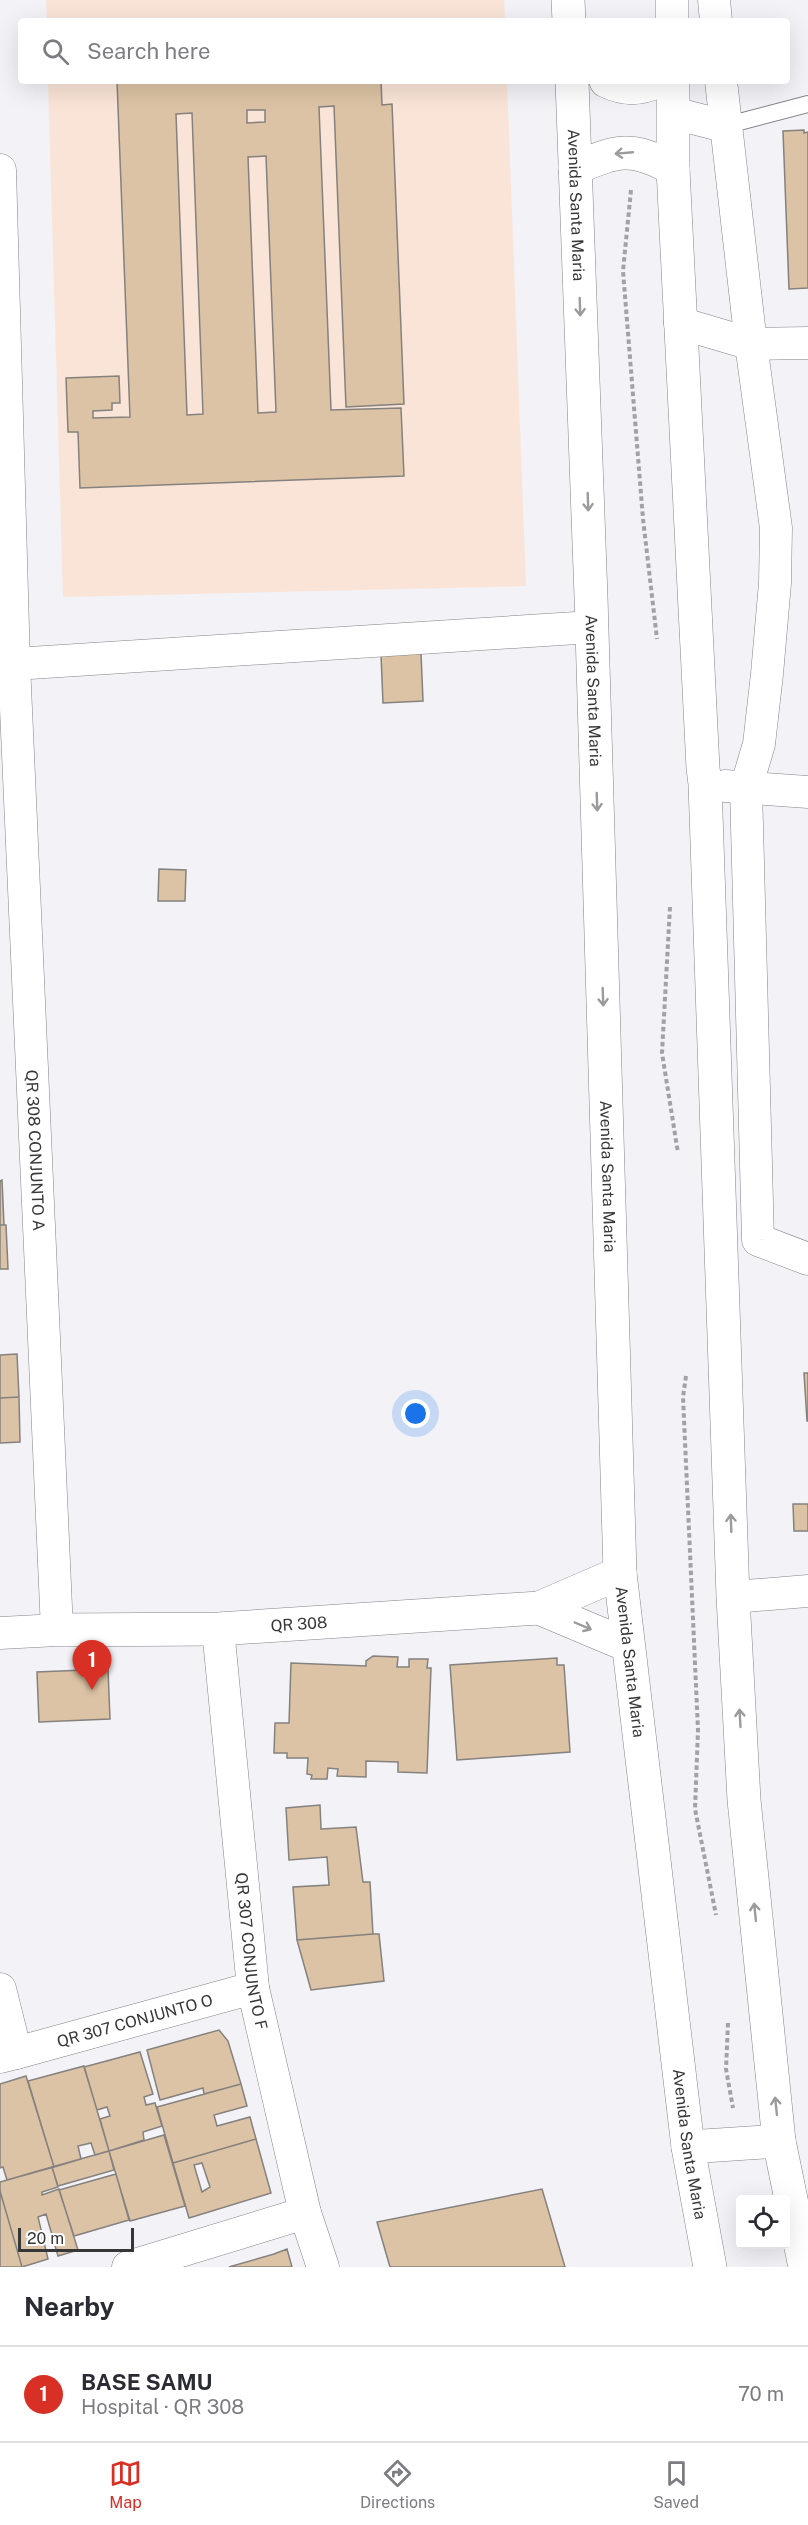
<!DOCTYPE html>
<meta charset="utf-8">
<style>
:root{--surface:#fff;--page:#f2f2f3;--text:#2b2b33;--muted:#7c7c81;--line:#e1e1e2;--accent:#d93025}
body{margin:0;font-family:"Public Sans",sans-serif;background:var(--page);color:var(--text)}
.controls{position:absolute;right:18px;bottom:18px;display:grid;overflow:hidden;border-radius:6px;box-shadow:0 6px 24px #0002}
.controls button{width:54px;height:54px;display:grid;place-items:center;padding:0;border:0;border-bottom:2px solid var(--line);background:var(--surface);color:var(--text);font:30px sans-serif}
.scale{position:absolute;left:18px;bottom:15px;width:116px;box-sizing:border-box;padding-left:6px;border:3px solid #373738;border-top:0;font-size:16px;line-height:21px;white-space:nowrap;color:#373738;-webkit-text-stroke:4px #fff;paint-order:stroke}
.you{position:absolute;left:416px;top:1414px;width:21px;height:21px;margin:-15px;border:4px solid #fff;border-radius:50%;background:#1a73e8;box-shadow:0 0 0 9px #1a73e833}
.badge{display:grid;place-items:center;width:39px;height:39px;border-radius:50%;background:var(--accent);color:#fff;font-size:20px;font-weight:700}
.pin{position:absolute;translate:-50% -50px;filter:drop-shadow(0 2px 3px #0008)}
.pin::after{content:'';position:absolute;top:32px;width:21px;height:18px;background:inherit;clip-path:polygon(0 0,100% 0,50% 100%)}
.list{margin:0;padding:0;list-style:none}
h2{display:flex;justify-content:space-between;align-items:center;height:78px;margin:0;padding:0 24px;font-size:26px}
h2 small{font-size:20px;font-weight:400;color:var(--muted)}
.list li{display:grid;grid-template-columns:39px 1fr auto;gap:18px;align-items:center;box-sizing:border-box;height:96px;padding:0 24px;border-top:2px solid var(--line)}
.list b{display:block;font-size:22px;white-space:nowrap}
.list p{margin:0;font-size:20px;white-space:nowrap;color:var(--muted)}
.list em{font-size:20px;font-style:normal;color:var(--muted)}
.icon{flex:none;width:33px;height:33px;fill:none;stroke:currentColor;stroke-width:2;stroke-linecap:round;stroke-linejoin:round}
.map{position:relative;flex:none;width:808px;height:2267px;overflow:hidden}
.search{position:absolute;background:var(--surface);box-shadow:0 6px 24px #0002;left:18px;right:18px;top:18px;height:66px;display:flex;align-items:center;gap:15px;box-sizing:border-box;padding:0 21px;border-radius:6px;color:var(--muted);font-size:22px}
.sheet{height:174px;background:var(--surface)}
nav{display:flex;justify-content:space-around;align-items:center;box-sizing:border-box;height:84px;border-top:2px solid var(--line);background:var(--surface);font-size:16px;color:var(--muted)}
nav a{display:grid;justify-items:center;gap:3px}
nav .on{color:var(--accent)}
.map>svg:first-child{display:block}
.education{fill:#fae4d7}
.building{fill:#ddc3a5;stroke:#84817e;stroke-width:1.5;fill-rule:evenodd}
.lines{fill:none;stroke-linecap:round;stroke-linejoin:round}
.service-casing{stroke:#848488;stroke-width:18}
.minor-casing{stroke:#848488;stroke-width:33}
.tertiary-casing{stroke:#848488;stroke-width:34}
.secondary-casing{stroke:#848488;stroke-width:34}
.path{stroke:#a2a2a6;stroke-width:4;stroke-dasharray:4.5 3;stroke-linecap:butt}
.service{stroke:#fff;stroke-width:16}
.minor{stroke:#fff;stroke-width:32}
.tertiary{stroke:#fff;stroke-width:33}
.secondary{stroke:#fff;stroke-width:33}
.oneway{stroke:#9b9b9c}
.labels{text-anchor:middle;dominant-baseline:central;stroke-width:5;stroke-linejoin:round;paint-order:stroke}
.street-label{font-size:16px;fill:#373738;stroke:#fff}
</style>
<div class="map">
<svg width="808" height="2267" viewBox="0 0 808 2267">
<rect width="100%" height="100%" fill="#f2f2f7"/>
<!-- education -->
<path class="education" d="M 46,0 L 504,0 L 505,21 L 47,21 Z
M 48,81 L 507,81 L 526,586 L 63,597 Z"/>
<!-- building -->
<path class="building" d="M 117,81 L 381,81 L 382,105 L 392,104 L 404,404 L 346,407 L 334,106 L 319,107 L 331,410 L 401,408 L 404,476 L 80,488 L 78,432 L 68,432 L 66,378 L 119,376 L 120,403 L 112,403 L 112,410 L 93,411 L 93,418 L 130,417 ZM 247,110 L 265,110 L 265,122 L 247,123 ZM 192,113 L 203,414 L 187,415 L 176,114 ZM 266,156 L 276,412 L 258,413 L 248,157 Z
M 804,130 L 804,133 L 808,132 L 808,288 L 789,289 L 783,131 Z
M 421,653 L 423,701 L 383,703 L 381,655 Z
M 159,869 L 186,870 L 185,901 L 158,901 Z
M 2,1180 L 4,1225 L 0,1225 L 0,1181 Z
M 0,1225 L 6,1225 L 8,1269 L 0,1269 Z
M 17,1354 L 19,1397 L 0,1398 L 0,1355 Z
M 804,1373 L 808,1373 L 808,1421 L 807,1421 Z
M 19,1397 L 20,1442 L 0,1443 L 0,1398 Z
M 793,1504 L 808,1504 L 808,1531 L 794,1531 Z
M 373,1656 L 398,1657 L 397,1667 L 409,1667 L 409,1659 L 428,1659 L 427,1668 L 431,1668 L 427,1773 L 398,1772 L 398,1762 L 366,1761 L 366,1777 L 337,1776 L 338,1769 L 328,1768 L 327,1779 L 311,1779 L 312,1775 L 307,1774 L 308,1758 L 287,1758 L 287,1753 L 274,1753 L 275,1723 L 289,1723 L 291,1663 L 366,1666 L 366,1661 Z
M 557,1658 L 557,1665 L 564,1665 L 570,1752 L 457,1760 L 450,1665 Z
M 108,1669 L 110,1719 L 39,1722 L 37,1672 Z
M 320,1805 L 321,1829 L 356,1827 L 363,1882 L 370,1882 L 373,1934 L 297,1940 L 293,1887 L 329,1885 L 327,1857 L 289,1860 L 286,1808 Z
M 373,1934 L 379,1934 L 384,1981 L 311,1990 L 297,1940 Z
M 219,2030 L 228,2041 L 241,2084 L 204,2094 L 203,2088 L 160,2100 L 147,2050 Z
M 140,2052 L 153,2094 L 144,2097 L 146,2105 L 155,2103 L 162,2126 L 143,2132 L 144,2140 L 109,2151 L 100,2119 L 110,2116 L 107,2107 L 97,2110 L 84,2067 Z
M 84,2066 L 109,2151 L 95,2155 L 91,2143 L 78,2146 L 81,2159 L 54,2167 L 28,2081 Z
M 26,2076 L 54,2167 L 7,2180 L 3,2167 L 0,2168 L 0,2084 Z
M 241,2084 L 247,2106 L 214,2115 L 217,2126 L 250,2117 L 256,2139 L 173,2163 L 157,2107 Z
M 164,2135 L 185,2206 L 130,2221 L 109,2151 Z
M 256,2139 L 271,2193 L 189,2218 L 173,2163 ZM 202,2163 L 210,2187 L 202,2192 L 194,2165 Z
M 109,2151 L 114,2170 L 58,2186 L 52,2167 Z
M 52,2167 L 58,2187 L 42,2192 L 42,2195 L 59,2189 L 78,2250 L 58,2256 L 46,2214 L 38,2217 L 48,2259 L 22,2267 L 0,2191 L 0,2182 Z
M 116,2174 L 129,2220 L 74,2236 L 59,2190 Z
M 542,2189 L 565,2267 L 390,2267 L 377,2222 Z
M 0,2191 L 22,2267 L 0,2267 Z
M 287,2249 L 292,2267 L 229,2267 L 274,2254 Z"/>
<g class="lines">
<!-- service casing -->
<g class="service-casing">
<path id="service" d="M 724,126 L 808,104"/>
</g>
<!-- minor casing -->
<g class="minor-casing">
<g id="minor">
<path d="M 714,0 L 716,21"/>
<path d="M 721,81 L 751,344 L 776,528 L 775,583 L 767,674 L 759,744 L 746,788 L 758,1240 L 808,1259"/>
<path d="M 673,113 L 724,126"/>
<path id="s1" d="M 0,170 L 14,664 L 57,1630 L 0,1633"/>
<path d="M 680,323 L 751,344 L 808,343"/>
<path d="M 14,664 L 592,627"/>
<path d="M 725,786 L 808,792"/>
<path d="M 733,1597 L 808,1591"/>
<path id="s2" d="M 218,1629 L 253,1988 L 305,2213 L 323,2267"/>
<path d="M 0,1989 L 16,2053 L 0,2057"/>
<path id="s3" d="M 16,2053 L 253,1988"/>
<path d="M 128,2267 L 305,2213"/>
</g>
</g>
<!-- tertiary casing -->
<g class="tertiary-casing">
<g id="tertiary">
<path d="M 539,1608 L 627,1645"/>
<path id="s4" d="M 57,1630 L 218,1629 L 539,1608 L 620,1573"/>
</g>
</g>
<!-- secondary casing -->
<g class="secondary-casing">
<g id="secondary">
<path d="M 568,0 L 569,21"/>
<path d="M 672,0 L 672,21"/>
<path id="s5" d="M 572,81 L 591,597 L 620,1573 L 688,2147 L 710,2267"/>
<path d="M 606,81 C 625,90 639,90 658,81"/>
<path d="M 673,81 L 673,169 L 703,768 L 705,784 L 733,1597 L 744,1800 L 779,2141 L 805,2267"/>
<path d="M 575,168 C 617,151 631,145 673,169"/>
<path d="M 688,2147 L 779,2141"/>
</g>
</g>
<!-- path -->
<path class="path" d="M 631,190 L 623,271 L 643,519 L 657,639
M 670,907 L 662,1053 L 678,1153
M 686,1376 L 683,1397 L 698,1730 L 695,1809 L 716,1915
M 728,2023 L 726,2069 L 733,2108"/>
<!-- service -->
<use href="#service" class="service"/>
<!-- minor -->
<use href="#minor" class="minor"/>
<!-- tertiary -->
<use href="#tertiary" class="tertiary"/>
<!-- secondary -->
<use href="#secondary" class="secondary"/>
</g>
<!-- one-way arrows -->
<defs><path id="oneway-shaft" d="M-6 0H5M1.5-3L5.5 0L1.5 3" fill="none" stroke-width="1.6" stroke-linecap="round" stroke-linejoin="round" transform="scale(1.5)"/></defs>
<g class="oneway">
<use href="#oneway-shaft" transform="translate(624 153) rotate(175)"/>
<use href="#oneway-shaft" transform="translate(580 307) rotate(88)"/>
<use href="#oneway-shaft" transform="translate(588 502) rotate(88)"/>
<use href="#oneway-shaft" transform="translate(597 802) rotate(88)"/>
<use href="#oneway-shaft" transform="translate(603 997) rotate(88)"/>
<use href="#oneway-shaft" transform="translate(731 1523) rotate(-92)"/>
<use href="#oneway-shaft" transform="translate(583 1626) rotate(23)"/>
<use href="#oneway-shaft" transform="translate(740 1718) rotate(-93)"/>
<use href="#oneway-shaft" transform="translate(755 1912) rotate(-96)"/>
<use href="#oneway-shaft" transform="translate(776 2106) rotate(-96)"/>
</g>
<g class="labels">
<!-- street labels -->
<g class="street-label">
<text stroke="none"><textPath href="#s5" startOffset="124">Avenida Santa Maria</textPath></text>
<text stroke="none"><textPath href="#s5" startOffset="610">Avenida Santa Maria</textPath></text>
<text stroke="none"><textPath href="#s1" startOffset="981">QR 308 CONJUNTO A</textPath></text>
<text stroke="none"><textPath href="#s5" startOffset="1096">Avenida Santa Maria</textPath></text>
<text stroke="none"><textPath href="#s4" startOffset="242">QR 308</textPath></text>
<text stroke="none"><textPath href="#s5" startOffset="1582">Avenida Santa Maria</textPath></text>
<text stroke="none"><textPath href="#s2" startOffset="324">QR 307 CONJUNTO F</textPath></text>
<text stroke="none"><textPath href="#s3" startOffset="123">QR 307 CONJUNTO O</textPath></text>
<text stroke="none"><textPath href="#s5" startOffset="2068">Avenida Santa Maria</textPath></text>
</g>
</g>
</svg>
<div class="controls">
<button><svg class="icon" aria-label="locate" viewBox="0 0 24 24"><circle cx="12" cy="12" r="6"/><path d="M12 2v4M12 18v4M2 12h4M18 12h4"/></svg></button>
</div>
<div class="scale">20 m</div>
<div class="you"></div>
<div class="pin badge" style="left:92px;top:1690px">1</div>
<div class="search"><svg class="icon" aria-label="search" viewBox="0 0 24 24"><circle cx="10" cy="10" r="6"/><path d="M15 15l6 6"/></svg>Search here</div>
</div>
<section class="sheet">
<h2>Nearby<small></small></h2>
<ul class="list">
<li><span class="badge">1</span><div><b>BASE SAMU</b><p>Hospital · QR 308</p></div><em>70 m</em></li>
</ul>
</section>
<nav>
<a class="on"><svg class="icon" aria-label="map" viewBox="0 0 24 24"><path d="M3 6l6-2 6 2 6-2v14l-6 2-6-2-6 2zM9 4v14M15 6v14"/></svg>Map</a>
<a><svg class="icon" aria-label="directions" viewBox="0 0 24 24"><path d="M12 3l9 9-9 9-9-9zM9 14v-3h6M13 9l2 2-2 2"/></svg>Directions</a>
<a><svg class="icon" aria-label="saved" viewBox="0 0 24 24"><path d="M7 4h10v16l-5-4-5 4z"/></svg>Saved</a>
</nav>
